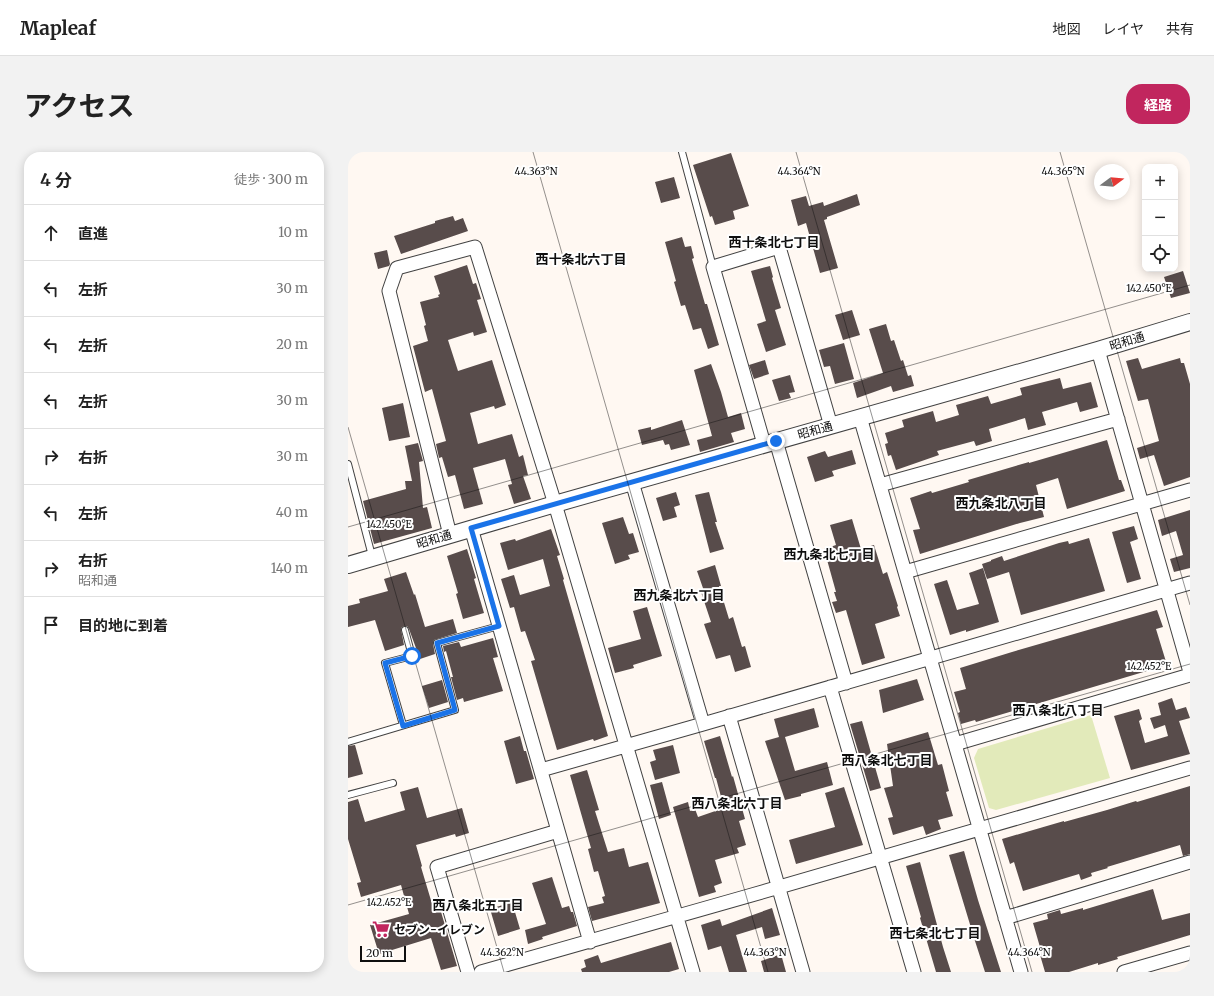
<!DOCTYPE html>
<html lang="ja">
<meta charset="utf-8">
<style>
:root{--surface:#fff;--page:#f2f2f2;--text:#222;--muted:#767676;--line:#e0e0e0;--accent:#c1265e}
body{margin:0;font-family:Merriweather,"Noto Sans JP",serif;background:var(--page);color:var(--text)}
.controls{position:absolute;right:12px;top:12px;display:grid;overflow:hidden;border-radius:8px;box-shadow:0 2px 10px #0003}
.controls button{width:36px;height:36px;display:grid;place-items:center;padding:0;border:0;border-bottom:1px solid var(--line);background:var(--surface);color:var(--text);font:20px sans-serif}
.compass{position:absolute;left:746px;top:12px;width:36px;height:36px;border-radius:50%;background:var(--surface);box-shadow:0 2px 10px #0003;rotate:74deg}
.scale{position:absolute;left:12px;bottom:10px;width:46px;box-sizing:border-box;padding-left:4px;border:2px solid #0f0f0f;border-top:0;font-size:11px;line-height:14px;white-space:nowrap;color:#0f0f0f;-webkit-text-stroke:3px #fff;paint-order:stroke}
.stop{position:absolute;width:12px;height:12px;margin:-9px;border:3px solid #1a73e8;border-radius:50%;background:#fff}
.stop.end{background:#1a73e8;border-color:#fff;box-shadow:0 1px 4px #0008}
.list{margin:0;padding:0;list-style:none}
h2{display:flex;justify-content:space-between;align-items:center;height:52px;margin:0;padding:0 16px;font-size:17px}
h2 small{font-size:13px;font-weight:400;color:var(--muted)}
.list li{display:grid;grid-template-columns:26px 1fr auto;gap:12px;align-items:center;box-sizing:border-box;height:56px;padding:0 16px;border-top:1px solid var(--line)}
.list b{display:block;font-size:15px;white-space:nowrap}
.list p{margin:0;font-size:13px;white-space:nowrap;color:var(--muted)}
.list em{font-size:13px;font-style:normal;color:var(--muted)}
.icon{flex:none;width:22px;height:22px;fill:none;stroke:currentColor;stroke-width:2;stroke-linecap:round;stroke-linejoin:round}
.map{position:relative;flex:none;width:842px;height:820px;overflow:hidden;border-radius:16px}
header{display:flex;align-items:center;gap:24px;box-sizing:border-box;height:56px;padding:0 20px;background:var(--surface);border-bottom:1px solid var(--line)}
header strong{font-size:19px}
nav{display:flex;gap:22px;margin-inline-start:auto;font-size:14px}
.intro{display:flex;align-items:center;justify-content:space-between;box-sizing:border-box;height:96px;padding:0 24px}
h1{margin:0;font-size:28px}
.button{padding:10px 18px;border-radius:16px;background:var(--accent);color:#fff;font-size:14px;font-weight:700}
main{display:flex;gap:24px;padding:0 24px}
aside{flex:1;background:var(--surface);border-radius:16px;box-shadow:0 2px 10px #0003}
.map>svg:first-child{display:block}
.green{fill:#e2eaba}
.building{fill:#584c4b}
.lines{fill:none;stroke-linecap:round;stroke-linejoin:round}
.service-casing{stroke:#424242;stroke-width:8}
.minor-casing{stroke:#424242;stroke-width:15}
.tertiary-casing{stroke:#424242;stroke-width:18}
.service{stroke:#fff;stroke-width:6}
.minor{stroke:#fff;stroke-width:13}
.tertiary{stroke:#fff;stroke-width:16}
.route{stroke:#1a73e8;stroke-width:5}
.ticks{fill:none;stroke:#0f0f0f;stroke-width:1;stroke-opacity:0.45}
.labels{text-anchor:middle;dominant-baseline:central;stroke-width:4;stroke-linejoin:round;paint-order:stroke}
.street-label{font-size:12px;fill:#0f0f0f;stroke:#fff}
.poi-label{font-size:12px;font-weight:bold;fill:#0f0f0f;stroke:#fff;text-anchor:start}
.neighbourhood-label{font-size:13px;font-weight:bold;fill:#0f0f0f;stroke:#fff}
.ticks-label{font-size:10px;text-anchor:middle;fill:#0f0f0f;stroke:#fff;stroke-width:4;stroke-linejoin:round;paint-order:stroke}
</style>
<header>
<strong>Mapleaf</strong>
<nav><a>地図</a><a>レイヤ</a><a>共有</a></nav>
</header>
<div class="intro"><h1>アクセス</h1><a class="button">経路</a></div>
<main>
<aside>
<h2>4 分<small>徒歩 · 300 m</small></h2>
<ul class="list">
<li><svg class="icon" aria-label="ahead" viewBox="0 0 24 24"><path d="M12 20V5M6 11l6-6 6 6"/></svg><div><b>直進</b></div><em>10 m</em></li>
<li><svg class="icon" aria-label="left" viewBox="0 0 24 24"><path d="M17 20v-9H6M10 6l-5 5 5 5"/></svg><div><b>左折</b></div><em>30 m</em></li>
<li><svg class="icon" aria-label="left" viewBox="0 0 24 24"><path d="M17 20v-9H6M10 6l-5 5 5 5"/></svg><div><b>左折</b></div><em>20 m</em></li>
<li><svg class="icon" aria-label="left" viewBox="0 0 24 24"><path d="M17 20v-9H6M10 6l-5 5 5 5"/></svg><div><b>左折</b></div><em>30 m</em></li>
<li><svg class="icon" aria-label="right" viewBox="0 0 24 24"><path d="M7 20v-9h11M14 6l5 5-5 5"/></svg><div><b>右折</b></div><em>30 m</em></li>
<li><svg class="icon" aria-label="left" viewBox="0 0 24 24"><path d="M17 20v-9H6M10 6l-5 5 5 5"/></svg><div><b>左折</b></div><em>40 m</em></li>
<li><svg class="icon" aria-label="right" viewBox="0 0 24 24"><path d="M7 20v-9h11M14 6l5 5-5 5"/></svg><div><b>右折</b><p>昭和通</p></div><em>140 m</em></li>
<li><svg class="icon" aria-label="arrive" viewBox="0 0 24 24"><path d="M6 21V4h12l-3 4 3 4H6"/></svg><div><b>目的地に到着</b></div></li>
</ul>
</aside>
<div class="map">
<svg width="842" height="820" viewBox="0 0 842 820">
<rect width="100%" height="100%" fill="#fff8f2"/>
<!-- green -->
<path class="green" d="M 743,563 L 762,626 L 648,658 L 641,656 L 626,606 L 630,597 Z"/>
<!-- building -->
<path class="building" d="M 383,1 L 401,54 L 385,59 L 387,67 L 367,73 L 364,64 L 362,65 L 345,13 Z
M 326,25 L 332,46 L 313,51 L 307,30 Z
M 509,42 L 512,53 L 479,65 L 479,67 L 476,68 L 490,116 L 472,121 L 458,71 L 450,74 L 443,48 L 458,44 L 461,54 L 475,50 L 476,54 Z
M 105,64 L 107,69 L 115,66 L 120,79 L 53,102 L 46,84 L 87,71 L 87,69 Z
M 334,85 L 337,95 L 343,94 L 346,106 L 344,107 L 357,152 L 359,152 L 371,193 L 360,197 L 353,176 L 345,178 L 337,153 L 333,154 L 326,130 L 328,129 L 317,90 Z
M 39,98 L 42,112 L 41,114 L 30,117 L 26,101 Z
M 119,113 L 125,132 L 128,131 L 133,147 L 129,148 L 139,180 L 126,184 L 125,180 L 100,188 L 110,219 L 144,208 L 158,253 L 147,257 L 146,254 L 122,261 L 130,292 L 164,282 L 171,305 L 175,303 L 180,323 L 175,324 L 183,347 L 166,352 L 160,333 L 164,332 L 157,307 L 125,316 L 135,352 L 116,357 L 107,323 L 100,325 L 94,305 L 91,306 L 88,292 L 98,289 L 84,237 L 77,240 L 65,194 L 80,189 L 76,174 L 78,173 L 72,150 L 91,145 L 90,143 L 92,142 L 86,124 Z
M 422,114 L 425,125 L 424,126 L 433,156 L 427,158 L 438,193 L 418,200 L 409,172 L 418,169 L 403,119 Z
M 835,119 L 842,141 L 823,146 L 816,125 Z
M 504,158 L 512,183 L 495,188 L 487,163 Z
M 538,172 L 543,189 L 546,188 L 553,209 L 555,208 L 560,224 L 563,223 L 566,234 L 545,240 L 543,234 L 509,246 L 505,231 L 535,221 L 521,177 Z
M 496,191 L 506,227 L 487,232 L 482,214 L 476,215 L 471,198 Z
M 790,206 L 794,217 L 832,206 L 833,211 L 836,211 L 842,232 L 842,325 L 816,334 L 806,303 L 792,307 L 789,296 L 811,289 L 800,247 L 790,249 L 778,209 Z
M 417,208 L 421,222 L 406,227 L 401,213 Z
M 363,212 L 373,240 L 380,265 L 393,261 L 397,277 L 383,281 L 386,290 L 352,300 L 349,288 L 364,284 L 346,218 Z
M 442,223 L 447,240 L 441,241 L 443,246 L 431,249 L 424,228 Z
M 712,226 L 715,237 L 743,230 L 750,255 L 732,260 L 729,250 L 694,260 L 698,273 L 680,278 L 677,266 L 641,277 L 644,289 L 628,294 L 626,289 L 589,299 L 591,303 L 548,318 L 543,303 L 540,304 L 537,292 L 540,291 L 537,281 L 556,275 L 554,268 L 585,259 L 588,270 L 611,263 L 608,253 L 640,244 L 643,252 L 674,243 L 672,236 Z
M 55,251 L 62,285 L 41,289 L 34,256 Z
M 334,268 L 342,293 L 323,298 L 321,292 L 317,293 L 315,288 L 294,293 L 290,278 L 303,275 L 303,278 Z
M 759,288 L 771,328 L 773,328 L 777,339 L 719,357 L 710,326 L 688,333 L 696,365 L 672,371 L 572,402 L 565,378 L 572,377 L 562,346 L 583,339 L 584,341 L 621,330 L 620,328 L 681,310 L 681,311 Z
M 70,291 L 75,309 L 71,310 L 75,356 L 79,355 L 84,376 L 26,392 L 15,349 L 58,337 L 57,329 L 64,329 L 57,294 Z
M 504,298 L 508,312 L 484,319 L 486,324 L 467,330 L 459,305 L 477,299 L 480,305 Z
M 328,340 L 332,353 L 326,355 L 329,365 L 315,369 L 308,346 Z
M 361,340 L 369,370 L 367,370 L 376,397 L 362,401 L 347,343 Z
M 842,358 L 842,416 L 826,420 L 822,407 L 835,403 L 828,379 L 814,384 L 810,368 Z
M 275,365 L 281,382 L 285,381 L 291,400 L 280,403 L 282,407 L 267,412 L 254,371 Z
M 504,367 L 513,397 L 526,393 L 535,422 L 539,420 L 550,454 L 549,455 L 552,464 L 527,472 L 537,506 L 514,513 L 498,458 L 488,461 L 484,450 L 489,449 L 486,440 L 488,440 L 476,397 L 488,393 L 482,373 Z
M 786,374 L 790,387 L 782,390 L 793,427 L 779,431 L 764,380 Z
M 203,377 L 212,403 L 209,404 L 216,427 L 215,428 L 260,584 L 246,589 L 245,587 L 209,598 L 183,509 L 187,508 L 177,479 L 173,480 L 166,455 L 162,456 L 153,427 L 166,423 L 172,443 L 202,434 L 195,407 L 160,418 L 152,391 L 167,387 L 168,389 Z
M 741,386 L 757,439 L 673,463 L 661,420 L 639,427 L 634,412 L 643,409 L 643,408 L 654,404 L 656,409 L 711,391 L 720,389 L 721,392 Z
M 119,397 L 128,426 L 126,427 L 136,461 L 115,467 L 108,442 L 110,441 L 99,404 Z
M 367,413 L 373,434 L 371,434 L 381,467 L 385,465 L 394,495 L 397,494 L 403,515 L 387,520 L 382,503 L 368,507 L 356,472 L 363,470 L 353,440 L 356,439 L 349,419 Z
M 635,416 L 651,470 L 618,480 L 618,478 L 602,483 L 586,432 L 599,428 L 609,458 L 631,452 L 621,421 Z
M 58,420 L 66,443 L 67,442 L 77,475 L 105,467 L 109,481 L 86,488 L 85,492 L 87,502 L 72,507 L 61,477 L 59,474 L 54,475 L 53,477 L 56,493 L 37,499 L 27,468 L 0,475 L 0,454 L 12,451 L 11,447 L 40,439 L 36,427 Z
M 299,455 L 314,504 L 285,513 L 286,516 L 267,521 L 260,496 L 293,487 L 285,459 Z
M 809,458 L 815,475 L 808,477 L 819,513 L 628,570 L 627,568 L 613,572 L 610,561 L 612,560 L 606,540 L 618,537 L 612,516 L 664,500 Z
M 145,486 L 150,505 L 145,506 L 155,539 L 116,550 L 115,546 L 109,548 L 103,525 L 105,525 L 98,499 L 96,500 L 95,494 L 111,490 L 113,495 Z
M 569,527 L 576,548 L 535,561 L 531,538 Z
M 94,528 L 100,550 L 81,556 L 74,534 Z
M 824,546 L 828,558 L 838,555 L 842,566 L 831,569 L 842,602 L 783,618 L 766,564 L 791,557 L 794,567 L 791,569 L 797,591 L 820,584 L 817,573 L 806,577 L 802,566 L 813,563 L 810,551 Z
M 466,556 L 471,575 L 437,585 L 447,619 L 479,610 L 485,633 L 453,642 L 453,644 L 437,648 L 417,589 L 431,585 L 426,567 Z
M 514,569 L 533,636 L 522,639 L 502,572 Z
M 580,580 L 590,613 L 594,612 L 601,639 L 598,640 L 605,664 L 590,668 L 593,677 L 578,683 L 575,674 L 545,683 L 540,666 L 545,665 L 536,636 L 545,634 L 539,592 Z
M 172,584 L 176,599 L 178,599 L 186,627 L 168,632 L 156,589 Z
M 372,584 L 384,625 L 385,624 L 397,667 L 391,669 L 398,693 L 389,696 L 391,701 L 367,708 L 374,731 L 366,734 L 368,740 L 351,745 L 325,655 L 340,650 L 342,659 L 347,657 L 350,665 L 376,656 L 368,626 L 367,626 L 356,589 Z
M 7,593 L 15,622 L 0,626 L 0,594 Z
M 325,593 L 332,621 L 307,628 L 302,610 L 308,608 L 305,598 Z
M 239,618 L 251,658 L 247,659 L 260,700 L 276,696 L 281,715 L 300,710 L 312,751 L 244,769 L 240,755 L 256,751 L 254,745 L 257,744 L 250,719 L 246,720 L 240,697 L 243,696 L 222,623 Z
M 314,630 L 323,663 L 311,667 L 302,633 Z
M 842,634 L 842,702 L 835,704 L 832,693 L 759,715 L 760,716 L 743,721 L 744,724 L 733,728 L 731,722 L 675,739 L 666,710 L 662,712 L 654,687 L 716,669 L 716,670 L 759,658 L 788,649 L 789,650 Z
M 70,635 L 79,666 L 114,656 L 121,681 L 108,685 L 107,682 L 68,693 L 74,714 L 73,715 L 85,755 L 91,753 L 109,814 L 93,818 L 83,786 L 31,802 L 22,773 L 61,762 L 53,733 L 13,745 L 9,731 L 13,730 L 0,687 L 0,650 L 10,647 L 17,670 L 57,658 L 52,640 Z
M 496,635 L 515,693 L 448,712 L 441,688 L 487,675 L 477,641 Z
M 616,699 L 630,748 L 653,820 L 637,820 L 627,789 L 601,703 Z
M 572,710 L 595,795 L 603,820 L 588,820 L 572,766 L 573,765 L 558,714 Z
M 204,725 L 214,756 L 221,754 L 223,760 L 225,760 L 229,774 L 194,785 L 195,787 L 180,792 L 177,778 L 198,772 L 184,731 Z
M 805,737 L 814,768 L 842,761 L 842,783 L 769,805 L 770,807 L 750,813 L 750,811 L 721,820 L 697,820 L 692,803 L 694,802 L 685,771 L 700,767 L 699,762 L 712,758 L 713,762 L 735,756 L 735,758 Z
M 164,750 L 172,777 L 150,784 L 142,757 Z
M 424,756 L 432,783 L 417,787 L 414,775 L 388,783 L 399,820 L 381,820 L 373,794 L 360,798 L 353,773 L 372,767 L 374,774 Z
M 323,790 L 331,817 L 321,820 L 234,820 L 233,817 L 238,815 L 236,808 L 250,803 L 253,811 Z
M 433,802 L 438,820 L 416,820 L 413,809 Z"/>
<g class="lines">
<!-- service casing -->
<g class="service-casing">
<path id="service" d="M 334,0 L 365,115
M 0,312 L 24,404
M 55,573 L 37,511 L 64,504 L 57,478
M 0,590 L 107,558 L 89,491 L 151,474
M 0,643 L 45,631"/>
</g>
<!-- minor casing -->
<g class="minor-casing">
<path id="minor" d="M 750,198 L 842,520
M 512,265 L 673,820
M 428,289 L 498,531
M 416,292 L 365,115 L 431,95 L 483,274
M 284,330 L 355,572
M 532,333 L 770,267
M 123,376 L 242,790
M 102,383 L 41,139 L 49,116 L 127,95 L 207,352 L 345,820
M 557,420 L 842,338
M 482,535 L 566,820
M 381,564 L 455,820
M 607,592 L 842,523
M 193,618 L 355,572 L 842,431
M 657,766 L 842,710
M 120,820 L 89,715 L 210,679
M 133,820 C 370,754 605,684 842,616
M 776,820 L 842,801"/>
</g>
<!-- tertiary casing -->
<g class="tertiary-casing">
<path id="tertiary" d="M 0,413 L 207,352 L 750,198 L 842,170"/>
</g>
<!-- service -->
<use href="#service" class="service"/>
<!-- minor -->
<use href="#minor" class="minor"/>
<!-- tertiary -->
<use href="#tertiary" class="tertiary"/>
</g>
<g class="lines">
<!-- route -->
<path class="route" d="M 64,504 L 37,511 L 55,574 L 107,558 L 89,491 L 151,474 L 123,376 L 428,289"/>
</g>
<!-- ticks -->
<path class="ticks" d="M 185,0 L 420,820M 448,0 L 684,820M 712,0 L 842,453M 0,275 L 156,820M 0,375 L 842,133M 0,753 L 842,512"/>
<!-- icons -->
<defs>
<g id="supermarket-bare" transform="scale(1.38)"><path d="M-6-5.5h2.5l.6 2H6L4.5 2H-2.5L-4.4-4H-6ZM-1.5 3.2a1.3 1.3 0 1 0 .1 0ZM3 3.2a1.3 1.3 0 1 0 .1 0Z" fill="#c1265e" stroke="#fff" stroke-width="2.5" paint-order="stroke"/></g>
</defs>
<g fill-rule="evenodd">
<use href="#supermarket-bare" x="33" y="777"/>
</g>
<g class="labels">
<!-- street labels -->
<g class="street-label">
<text transform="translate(779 189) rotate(-17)">昭和通</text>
<text transform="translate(467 278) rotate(-16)">昭和通</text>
<text transform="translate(86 387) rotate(-17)">昭和通</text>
</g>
<!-- poi labels -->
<g class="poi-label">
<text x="46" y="777">セブン-イレブン</text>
</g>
<!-- neighbourhood labels -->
<g class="neighbourhood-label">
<text x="426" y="90">西十条北七丁目</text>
<text x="233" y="107">西十条北六丁目</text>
<text x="653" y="351">西九条北八丁目</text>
<text x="481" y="402">西九条北七丁目</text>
<text x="331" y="443">西九条北六丁目</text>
<text x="710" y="558">西八条北八丁目</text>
<text x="539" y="608">西八条北七丁目</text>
<text x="389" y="651">西八条北六丁目</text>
<text x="130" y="753">西八条北五丁目</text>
<text x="587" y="781">西七条北七丁目</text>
</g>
</g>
<g class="ticks-label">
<text x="188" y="23">44.363°N</text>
<text x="451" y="23">44.364°N</text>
<text x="715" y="23">44.365°N</text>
<text x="801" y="140">142.450°E</text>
<text x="41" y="376">142.450°E</text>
<text x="801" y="518">142.452°E</text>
<text x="41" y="754">142.452°E</text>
<text x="154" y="804">44.362°N</text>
<text x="417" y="804">44.363°N</text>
<text x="681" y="804">44.364°N</text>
</g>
</svg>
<div class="controls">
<button>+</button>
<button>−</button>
<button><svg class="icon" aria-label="locate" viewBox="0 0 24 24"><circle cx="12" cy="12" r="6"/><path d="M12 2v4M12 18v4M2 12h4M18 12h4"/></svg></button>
</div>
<svg class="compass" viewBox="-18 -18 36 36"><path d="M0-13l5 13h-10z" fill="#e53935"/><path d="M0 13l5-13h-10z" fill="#767676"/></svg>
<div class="scale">20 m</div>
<div class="stop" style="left:64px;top:504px"></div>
<div class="stop end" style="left:428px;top:289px"></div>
</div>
</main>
